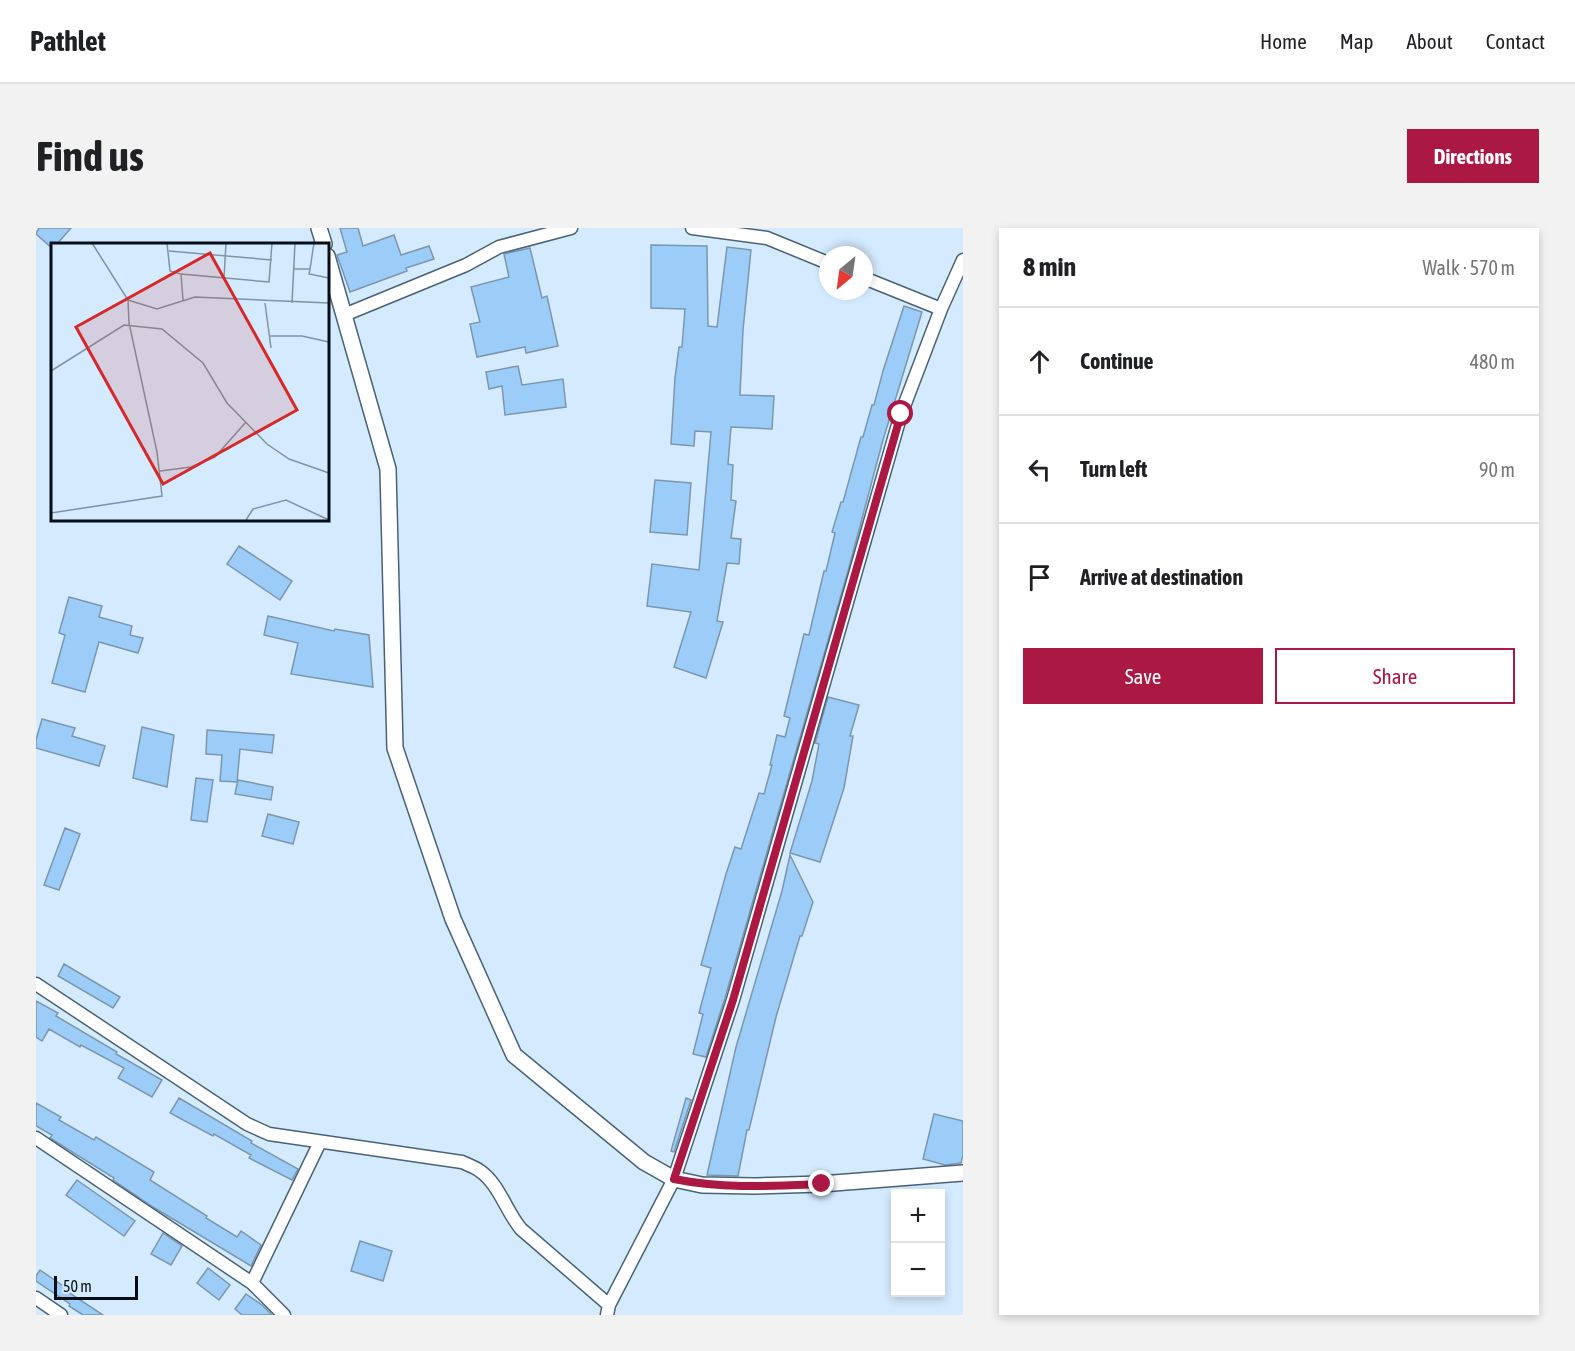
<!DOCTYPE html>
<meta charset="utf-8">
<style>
:root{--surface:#fff;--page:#f2f2f2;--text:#202124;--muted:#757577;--line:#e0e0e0;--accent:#ac1844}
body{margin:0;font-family:"Asap Condensed",sans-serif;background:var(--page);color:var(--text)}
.controls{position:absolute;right:18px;bottom:18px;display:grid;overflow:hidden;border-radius:0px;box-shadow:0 3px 9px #0003}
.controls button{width:54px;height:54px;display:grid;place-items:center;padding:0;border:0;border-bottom:2px solid var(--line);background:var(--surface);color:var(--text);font:30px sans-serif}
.compass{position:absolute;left:783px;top:18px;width:54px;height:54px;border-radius:50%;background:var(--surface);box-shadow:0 3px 9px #0003;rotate:209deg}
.scale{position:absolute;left:18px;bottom:15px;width:84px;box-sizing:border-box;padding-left:6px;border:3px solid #050e16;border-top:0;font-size:16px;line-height:21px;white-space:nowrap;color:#050e16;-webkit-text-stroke:4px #d4ebff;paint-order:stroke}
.stop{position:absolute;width:18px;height:18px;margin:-14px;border:4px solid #ac1844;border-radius:50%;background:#fff}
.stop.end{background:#ac1844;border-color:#fff;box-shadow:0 2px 6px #0008}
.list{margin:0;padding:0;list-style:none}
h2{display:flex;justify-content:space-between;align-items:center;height:78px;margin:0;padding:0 24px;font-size:26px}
h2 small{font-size:20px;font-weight:400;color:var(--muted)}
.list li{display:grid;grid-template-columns:39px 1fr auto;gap:18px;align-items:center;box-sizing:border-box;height:108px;padding:0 24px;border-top:2px solid var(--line)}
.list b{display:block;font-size:22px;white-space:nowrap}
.list em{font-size:20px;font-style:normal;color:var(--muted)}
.actions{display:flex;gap:12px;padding:18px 24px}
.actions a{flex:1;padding:14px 0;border:2px solid var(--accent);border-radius:0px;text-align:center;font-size:21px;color:var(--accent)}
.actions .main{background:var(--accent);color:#fff}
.icon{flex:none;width:33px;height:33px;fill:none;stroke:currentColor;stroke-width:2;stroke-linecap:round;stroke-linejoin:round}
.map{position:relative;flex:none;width:927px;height:1087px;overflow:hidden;border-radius:0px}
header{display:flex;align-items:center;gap:36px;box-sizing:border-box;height:84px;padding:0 30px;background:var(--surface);border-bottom:2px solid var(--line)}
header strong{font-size:28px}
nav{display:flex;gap:33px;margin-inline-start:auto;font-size:21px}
.intro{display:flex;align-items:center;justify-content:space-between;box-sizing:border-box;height:144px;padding:0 36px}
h1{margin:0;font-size:42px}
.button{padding:15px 27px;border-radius:0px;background:var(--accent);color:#fff;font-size:21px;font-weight:700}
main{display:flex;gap:36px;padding:0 36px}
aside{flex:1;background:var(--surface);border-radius:0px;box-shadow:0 3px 9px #0003}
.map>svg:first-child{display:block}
.building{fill:#9bcdf8;stroke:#7c96ad;stroke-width:1.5}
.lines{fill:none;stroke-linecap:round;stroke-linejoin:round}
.minor-casing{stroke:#496277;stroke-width:15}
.tertiary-casing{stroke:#496277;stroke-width:18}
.minor{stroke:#fff;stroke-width:12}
.tertiary{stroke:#fff;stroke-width:15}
.route{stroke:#ac1844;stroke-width:8}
.inset-road{fill:none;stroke:#8193a2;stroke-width:1.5}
.view{fill:#d62828;fill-opacity:0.15;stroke:#d62828;stroke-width:3}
.inset-edge{fill:none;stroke:#050e16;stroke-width:3}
</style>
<header>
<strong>Pathlet</strong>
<nav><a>Home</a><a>Map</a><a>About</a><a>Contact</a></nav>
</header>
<div class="intro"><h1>Find us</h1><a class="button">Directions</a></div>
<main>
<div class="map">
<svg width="927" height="1087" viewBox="0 0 927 1087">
<rect width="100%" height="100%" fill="#d4ebff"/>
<!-- building -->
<path class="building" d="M 3,0 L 35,0 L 21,16 L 16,16 L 16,20 L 0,6 Z
M 304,0 L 322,0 L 327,18 L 358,7 L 365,27 L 393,18 L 398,31 L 370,40 L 371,43 L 314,64 L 301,27 L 311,24 Z
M 615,17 L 671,18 L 672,98 L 681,99 L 691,19 L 715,22 L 707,102 L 704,167 L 738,168 L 736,201 L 695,199 L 692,236 L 697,237 L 695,272 L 700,273 L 695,310 L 705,311 L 703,336 L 691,335 L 681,393 L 687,394 L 670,450 L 638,439 L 655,384 L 611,378 L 616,336 L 663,342 L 675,204 L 659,203 L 658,218 L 635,216 L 639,150 L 643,119 L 646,119 L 649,81 L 615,80 Z
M 494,20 L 506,70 L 511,68 L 522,118 L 490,125 L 489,119 L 441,129 L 434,96 L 444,94 L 435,59 L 473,49 L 468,26 Z
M 868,78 L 886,84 L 847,212 L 812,343 L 689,770 L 670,829 L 657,826 L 667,786 L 663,785 L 675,740 L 665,737 L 690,646 L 699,619 L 705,621 L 723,565 L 728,566 L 736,537 L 734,537 L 741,507 L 749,509 L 754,490 L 748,488 L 768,406 L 773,407 L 788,343 L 790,343 L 799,305 L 796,304 L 805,274 L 807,274 L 825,209 L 827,209 L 836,177 L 838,177 L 847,143 Z
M 482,138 L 486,157 L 527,151 L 530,179 L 469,187 L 466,158 L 453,161 L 450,144 Z
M 619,252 L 655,255 L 651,307 L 614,304 Z
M 203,318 L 256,353 L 244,372 L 191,336 Z
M 33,369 L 66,378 L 63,389 L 96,398 L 94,407 L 107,410 L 102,425 L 63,414 L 49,464 L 16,455 L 29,407 L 23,405 Z
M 232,388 L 298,403 L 299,401 L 333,407 L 337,459 L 255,446 L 262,415 L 228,407 Z
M 792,469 L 823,477 L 814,508 L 817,508 L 808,560 L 784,634 L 754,625 L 776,553 L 783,516 L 779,515 Z
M 6,491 L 39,500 L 36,508 L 69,518 L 63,538 L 0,520 L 0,512 Z
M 106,499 L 138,507 L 131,559 L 97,550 Z
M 171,502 L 238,507 L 236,525 L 204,521 L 201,554 L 184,553 L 186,527 L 170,526 Z
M 160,550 L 177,552 L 171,594 L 155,592 Z
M 202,552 L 237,559 L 235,572 L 199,566 Z
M 232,586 L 263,594 L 257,616 L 226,608 Z
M 29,600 L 44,606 L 23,662 L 8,657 Z
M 754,627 L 777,674 L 766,708 L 764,708 L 740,789 L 713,902 L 711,902 L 702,948 L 671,947 L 700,819 L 746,663 Z
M 28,736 L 84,769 L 77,780 L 22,748 Z
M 0,773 L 22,785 L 20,788 L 81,824 L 80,826 L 126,852 L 116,869 L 82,850 L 88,840 L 45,817 L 44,819 L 13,801 L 6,813 L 0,809 Z
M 143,870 L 216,913 L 215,915 L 262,941 L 256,952 L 213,930 L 215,927 L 178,906 L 177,908 L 134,885 Z
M 650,870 L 655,872 L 638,924 L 635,923 Z
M 0,875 L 25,889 L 23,892 L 58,912 L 60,909 L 118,944 L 114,952 L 171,988 L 170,990 L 201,1009 L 205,1003 L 225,1017 L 215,1038 L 117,979 L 77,952 L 78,950 L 14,910 L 16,907 L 0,898 Z
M 898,886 L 927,893 L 927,927 L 925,935 L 909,937 L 887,931 Z
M 41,952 L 99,993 L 88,1008 L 30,967 Z
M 127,1005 L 146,1018 L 135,1037 L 115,1026 Z
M 324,1013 L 356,1023 L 347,1053 L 315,1043 Z
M 172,1040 L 194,1057 L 183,1072 L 161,1055 Z
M 4,1042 L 33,1062 L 32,1064 L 67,1087 L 47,1087 L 33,1078 L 34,1076 L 0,1053 L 0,1048 Z
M 210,1066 L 226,1077 L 236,1087 L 206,1087 L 199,1081 Z"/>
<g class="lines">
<!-- minor casing -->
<g class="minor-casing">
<path id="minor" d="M 656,0 L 731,10 L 792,35
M 828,50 L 905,81
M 308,87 L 430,37 L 463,19 L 535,0
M 0,756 L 211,896 L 233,906 L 426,934 C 432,937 439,939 444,943 C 463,956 470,983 485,1001 L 573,1077
M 0,910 L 216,1055
M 0,1070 L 25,1087
M 248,1087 L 216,1055 L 284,914
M 571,1087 L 573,1077 L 638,951 L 697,772 L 865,186 L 905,81 L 927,32"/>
</g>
<!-- tertiary casing -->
<g class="tertiary-casing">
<path id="tertiary" d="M 283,0 L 288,16
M 291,28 L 352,241 L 359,520 L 417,691 L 478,827 L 608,934 L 638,951 L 666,957 L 719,958 L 785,956 L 927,945"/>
</g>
<!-- minor -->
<use href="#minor" class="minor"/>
<!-- tertiary -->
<use href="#tertiary" class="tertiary"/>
</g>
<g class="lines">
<!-- route -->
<path class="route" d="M 786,956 C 736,958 687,961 638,951 L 697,772 L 865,186"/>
</g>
<!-- overview -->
<g transform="translate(15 15)">
<rect width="278" height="278" fill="#d4ebff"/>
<path class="inset-road" d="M 116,0 L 119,28 L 130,31 L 132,57M 118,8 L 221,17M 242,26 L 259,26 L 258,31 L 278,35M 259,26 L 263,0M 130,31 L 218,39 L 221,0M 173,35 L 175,0M 77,57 L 106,66 L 144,54 L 278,60M 214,60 L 220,105M 241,60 L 244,0M 218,93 L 251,93 L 278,99M 0,128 L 73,82 L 111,86 L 152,120 L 176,160 L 216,201 L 238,216 L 278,230M 109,228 L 140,224 L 164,214 L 195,179M 0,270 L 111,253 L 106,209 L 78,80 L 77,57 L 41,0M 195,277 L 202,266 L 235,257 L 278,277"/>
<path class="view" d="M 159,10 L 246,167 L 112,241 L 25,84 Z"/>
<rect width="278" height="278" class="inset-edge"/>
</g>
</svg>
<div class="controls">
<button>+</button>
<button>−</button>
</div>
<svg class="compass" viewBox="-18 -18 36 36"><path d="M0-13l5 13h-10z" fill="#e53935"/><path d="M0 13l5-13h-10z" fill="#757577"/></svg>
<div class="scale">50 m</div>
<div class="stop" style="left:865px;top:186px"></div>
<div class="stop end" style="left:786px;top:956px"></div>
</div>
<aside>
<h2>8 min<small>Walk · 570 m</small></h2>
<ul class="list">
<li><svg class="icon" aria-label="ahead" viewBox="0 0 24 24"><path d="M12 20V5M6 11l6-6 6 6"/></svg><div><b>Continue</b></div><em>480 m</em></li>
<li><svg class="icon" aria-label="left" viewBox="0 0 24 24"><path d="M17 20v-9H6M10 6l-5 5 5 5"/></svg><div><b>Turn left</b></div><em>90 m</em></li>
<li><svg class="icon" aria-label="arrive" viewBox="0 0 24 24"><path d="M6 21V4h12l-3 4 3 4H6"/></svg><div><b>Arrive at destination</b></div></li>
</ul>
<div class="actions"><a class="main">Save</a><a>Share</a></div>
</aside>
</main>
